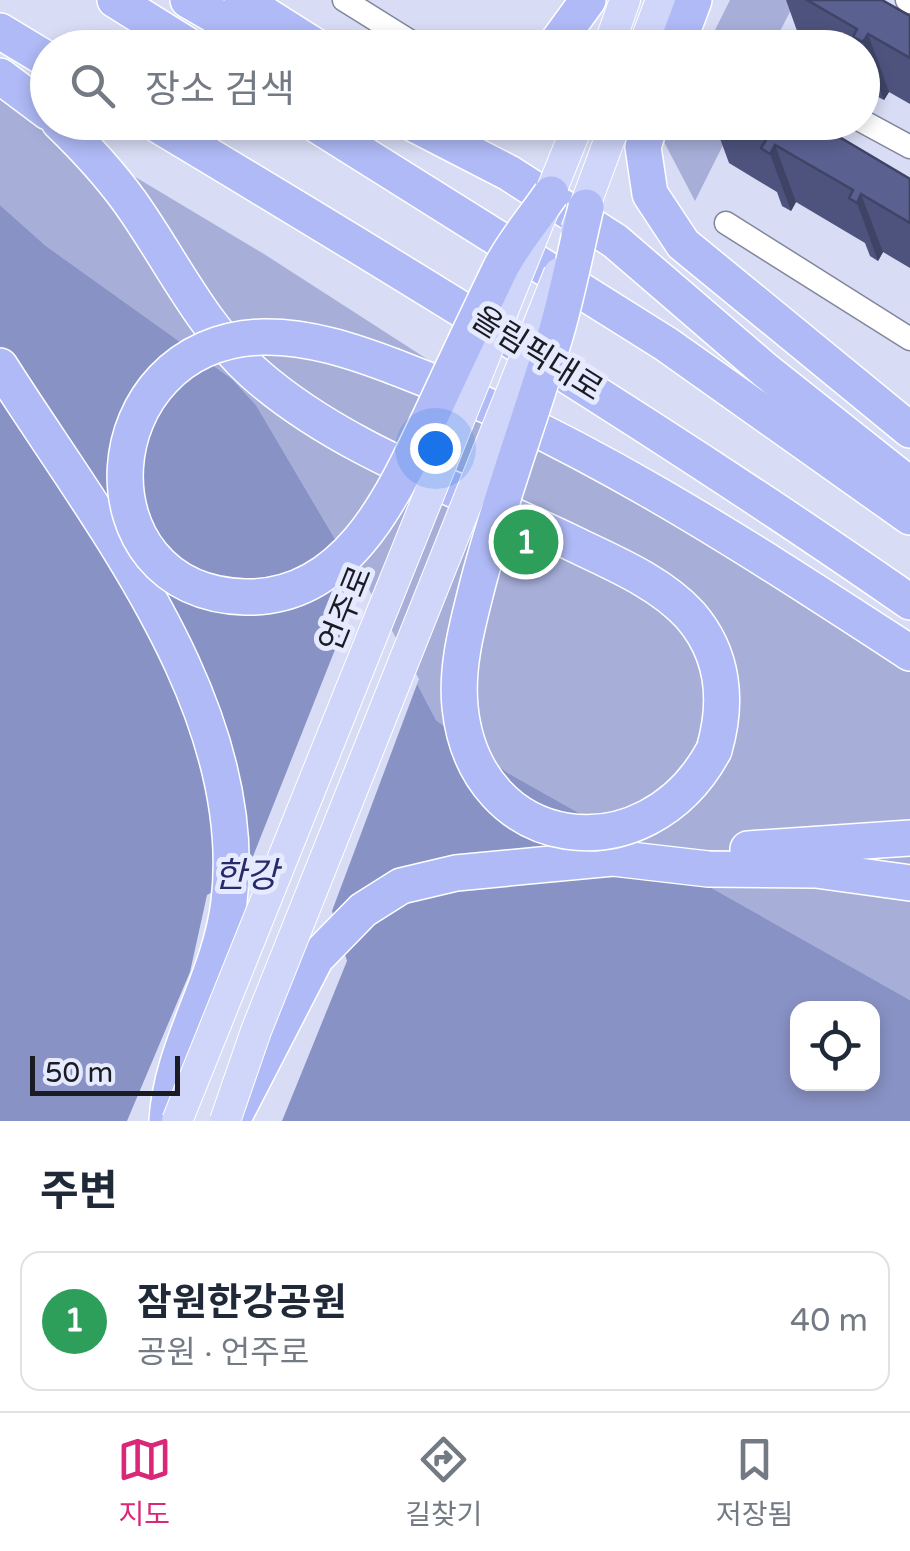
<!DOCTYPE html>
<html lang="ko">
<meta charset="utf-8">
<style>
:root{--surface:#fff;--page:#f6f6f7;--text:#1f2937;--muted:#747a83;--line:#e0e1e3;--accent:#db2777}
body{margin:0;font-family:"Varela Round","Noto Sans KR",sans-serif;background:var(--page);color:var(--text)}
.controls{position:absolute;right:30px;bottom:30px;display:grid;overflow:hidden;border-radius:20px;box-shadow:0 5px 15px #0003}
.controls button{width:90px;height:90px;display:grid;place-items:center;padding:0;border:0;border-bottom:2px solid var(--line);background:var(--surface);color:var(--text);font:50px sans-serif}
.scale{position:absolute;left:30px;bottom:25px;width:150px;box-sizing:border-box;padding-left:10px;border:5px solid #1a1b23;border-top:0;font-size:28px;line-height:35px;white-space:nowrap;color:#1a1b23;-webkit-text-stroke:8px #e6eafe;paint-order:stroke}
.you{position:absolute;left:435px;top:448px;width:35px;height:35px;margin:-25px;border:8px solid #fff;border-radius:50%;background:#1a73e8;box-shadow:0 0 0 15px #1a73e833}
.badge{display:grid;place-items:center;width:65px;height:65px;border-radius:50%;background:var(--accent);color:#fff;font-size:32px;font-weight:700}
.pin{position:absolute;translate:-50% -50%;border:5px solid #fff;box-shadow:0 2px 10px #0006}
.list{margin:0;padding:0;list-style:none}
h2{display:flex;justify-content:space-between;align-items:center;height:130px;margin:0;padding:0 40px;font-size:42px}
h2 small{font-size:32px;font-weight:400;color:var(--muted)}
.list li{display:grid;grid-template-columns:65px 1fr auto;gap:30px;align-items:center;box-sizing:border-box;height:140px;margin:0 20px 20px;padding:0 20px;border:2px solid var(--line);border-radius:20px}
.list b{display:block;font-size:38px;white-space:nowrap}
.list p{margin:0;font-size:32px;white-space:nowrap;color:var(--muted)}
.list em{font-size:32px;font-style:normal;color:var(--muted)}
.icon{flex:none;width:55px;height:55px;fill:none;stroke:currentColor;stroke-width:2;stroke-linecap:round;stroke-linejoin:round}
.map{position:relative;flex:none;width:910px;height:1121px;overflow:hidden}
.search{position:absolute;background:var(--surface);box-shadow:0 5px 15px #0003;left:30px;right:30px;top:30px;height:110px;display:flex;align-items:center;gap:25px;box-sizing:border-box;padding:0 35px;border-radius:55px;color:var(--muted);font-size:38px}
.sheet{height:290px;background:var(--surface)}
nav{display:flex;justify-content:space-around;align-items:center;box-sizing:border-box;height:140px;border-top:2px solid var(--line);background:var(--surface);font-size:28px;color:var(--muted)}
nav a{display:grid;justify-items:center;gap:5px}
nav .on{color:var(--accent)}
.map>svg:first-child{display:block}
.green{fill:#a7afd9}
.water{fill:#8992c5;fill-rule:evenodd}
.pier{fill:#d8ddf5}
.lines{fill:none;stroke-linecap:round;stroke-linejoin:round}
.minor-casing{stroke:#82869c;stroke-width:25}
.major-casing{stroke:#fff;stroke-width:32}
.highway-casing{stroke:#fff;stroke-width:38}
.minor{stroke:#fff;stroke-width:22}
.major{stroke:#cfd6fa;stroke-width:30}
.highway{stroke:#afbaf6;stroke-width:35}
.major-bridge-casing{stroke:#fff;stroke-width:32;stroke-linecap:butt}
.highway-bridge-casing{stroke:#fff;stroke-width:38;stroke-linecap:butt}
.major-bridge{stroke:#cfd6fa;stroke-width:30}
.highway-bridge{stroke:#afbaf6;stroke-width:35}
.wall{fill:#4d537d}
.shaded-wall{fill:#3f4466}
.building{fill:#5a6191;stroke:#3f4466;stroke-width:2.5}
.labels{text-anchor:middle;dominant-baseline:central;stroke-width:10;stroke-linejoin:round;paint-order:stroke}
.street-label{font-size:32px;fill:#1a1b23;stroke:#e6eafe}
.water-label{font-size:35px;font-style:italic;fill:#272a68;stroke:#e6eafe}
</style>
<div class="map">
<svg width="910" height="1121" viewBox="0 0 910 1121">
<rect width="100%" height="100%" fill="#d8ddf5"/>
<!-- green -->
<path class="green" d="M 730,0 L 796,0 L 772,47 L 706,48 Z
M 0,96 L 264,254 L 910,670 L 910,1000 L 508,773 L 436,720 L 391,634 L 256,405 L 232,379 L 46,246 L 0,205 Z
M 670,123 L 734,123 L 695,201 L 662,138 Z"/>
<!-- water -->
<path class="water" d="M 0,205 L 46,246 L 232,379 L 256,405 L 391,634 L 436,720 L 508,773 L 910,1000 L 910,1121 L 0,1121 ZM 798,1008 L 872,1008 L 872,1084 L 798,1084 Z"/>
<!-- pier -->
<path class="pier" d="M 363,579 L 419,679 L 332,911 L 347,961 L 282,1121 L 127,1121 L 190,972 L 207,895 L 246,874 Z"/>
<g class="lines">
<!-- minor casing -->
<g class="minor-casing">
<path id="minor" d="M 344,0 L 421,48
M 907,0 L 910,2
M 862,121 L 910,147
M 726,223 L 910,339"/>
</g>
<!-- major casing -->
<g class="major-casing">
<path id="major" d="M 608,48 L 625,0
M 643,48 L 661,0"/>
</g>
<!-- highway casing -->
<g class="highway-casing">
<path id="highway" d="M 115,0 L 192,48
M 188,0 L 271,48
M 242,0 L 318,48
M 0,31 L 48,60
M 553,48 L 588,0
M 676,48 L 694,0
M 0,76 L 48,112
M 59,122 C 85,147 109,173 130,202 C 172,261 199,323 254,373 C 343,452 468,492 574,544 C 613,563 660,582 690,615 C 724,654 728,702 714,750
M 153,122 C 410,276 664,431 910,602
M 312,122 L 666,344 L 910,517
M 410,122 L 509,173 L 615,241 L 765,370 L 910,485
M 651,122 L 643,147 L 650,194 L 683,244 L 910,430
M 0,366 C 98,521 252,707 229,902 C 220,978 171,1046 167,1121
M 395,367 C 580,437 744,545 910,653
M 748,849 L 910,838
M 237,1111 L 316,958 L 363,910 L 401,886 L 456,873 L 613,858 L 708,869 L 816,870 L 910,883"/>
</g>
<!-- minor -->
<use href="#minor" class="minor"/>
<!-- major -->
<use href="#major" class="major"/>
<!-- highway -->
<use href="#highway" class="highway"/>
<!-- major-bridge casing -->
<g class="major-bridge-casing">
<path id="major-bridge" d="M 576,230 L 616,122
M 177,1121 L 579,122
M 225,1121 L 256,1031 L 559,273"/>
</g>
<!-- highway-bridge casing -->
<g class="highway-bridge-casing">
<path id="highway-bridge" d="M 586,207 C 576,249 568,292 556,333 C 531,418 499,501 477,587 C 467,627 456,666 460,707 C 475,854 646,877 714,750
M 395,367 C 353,351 308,336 263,337 C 89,342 76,593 245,597 C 349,600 395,491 432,413 C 454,365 477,317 500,269 C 513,243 534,219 551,194"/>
</g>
<!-- major-bridge -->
<use href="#major-bridge" class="major-bridge"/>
<!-- highway-bridge -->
<use href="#highway-bridge" class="highway-bridge"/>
</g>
<!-- wall -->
<path class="wall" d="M 786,0 L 882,0 L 910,16 L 910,104 L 889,92 L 884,100 L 874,95 L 869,81 L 862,77 L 862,48 L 810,48 L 801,42 Z
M 714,122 L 814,122 L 910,179 L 910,268 L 883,252 L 878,261 L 870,256 L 865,243 L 796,202 L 791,211 L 782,206 L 777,192 L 729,163 Z"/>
<!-- shaded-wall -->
<path class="shaded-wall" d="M 868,34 L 889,92 L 884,100 L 863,42 Z
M 775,145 L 796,202 L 791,211 L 770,154 Z
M 861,194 L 883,252 L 878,261 L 857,203 Z"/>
<!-- building -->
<path class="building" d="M 807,0 L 882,0 L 910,16 L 910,58 L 868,34 L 863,42 L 853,37 L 857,29 Z
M 737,122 L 814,122 L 910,179 L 910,223 L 861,194 L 857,203 L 849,198 L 853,190 L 775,145 L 770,154 L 761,148 L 766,140 Z"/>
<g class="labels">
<!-- street labels -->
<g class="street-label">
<text transform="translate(537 354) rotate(32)">올림픽대로</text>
<text transform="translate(346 609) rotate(-68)">언주로</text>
</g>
<!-- water labels -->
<g class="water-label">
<text x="246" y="876">한강</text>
</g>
</g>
</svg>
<div class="controls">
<button><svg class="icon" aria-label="locate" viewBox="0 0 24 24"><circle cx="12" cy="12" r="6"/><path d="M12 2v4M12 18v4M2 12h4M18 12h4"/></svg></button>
</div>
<div class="scale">50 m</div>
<div class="you"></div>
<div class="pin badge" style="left:526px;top:542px;background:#2e9e5b">1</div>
<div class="search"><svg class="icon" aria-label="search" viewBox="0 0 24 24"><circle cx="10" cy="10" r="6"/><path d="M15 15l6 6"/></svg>장소 검색</div>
</div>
<section class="sheet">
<h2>주변<small></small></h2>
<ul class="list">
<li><span class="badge" style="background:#2e9e5b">1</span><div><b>잠원한강공원</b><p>공원 · 언주로</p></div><em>40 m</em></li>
</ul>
</section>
<nav>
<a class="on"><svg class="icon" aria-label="map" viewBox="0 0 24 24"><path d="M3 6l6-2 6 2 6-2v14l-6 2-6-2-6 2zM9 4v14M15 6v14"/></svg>지도</a>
<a><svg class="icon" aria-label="directions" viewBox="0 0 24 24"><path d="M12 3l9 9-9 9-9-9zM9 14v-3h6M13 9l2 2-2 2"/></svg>길찾기</a>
<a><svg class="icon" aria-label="saved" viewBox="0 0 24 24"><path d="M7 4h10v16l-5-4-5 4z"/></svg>저장됨</a>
</nav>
